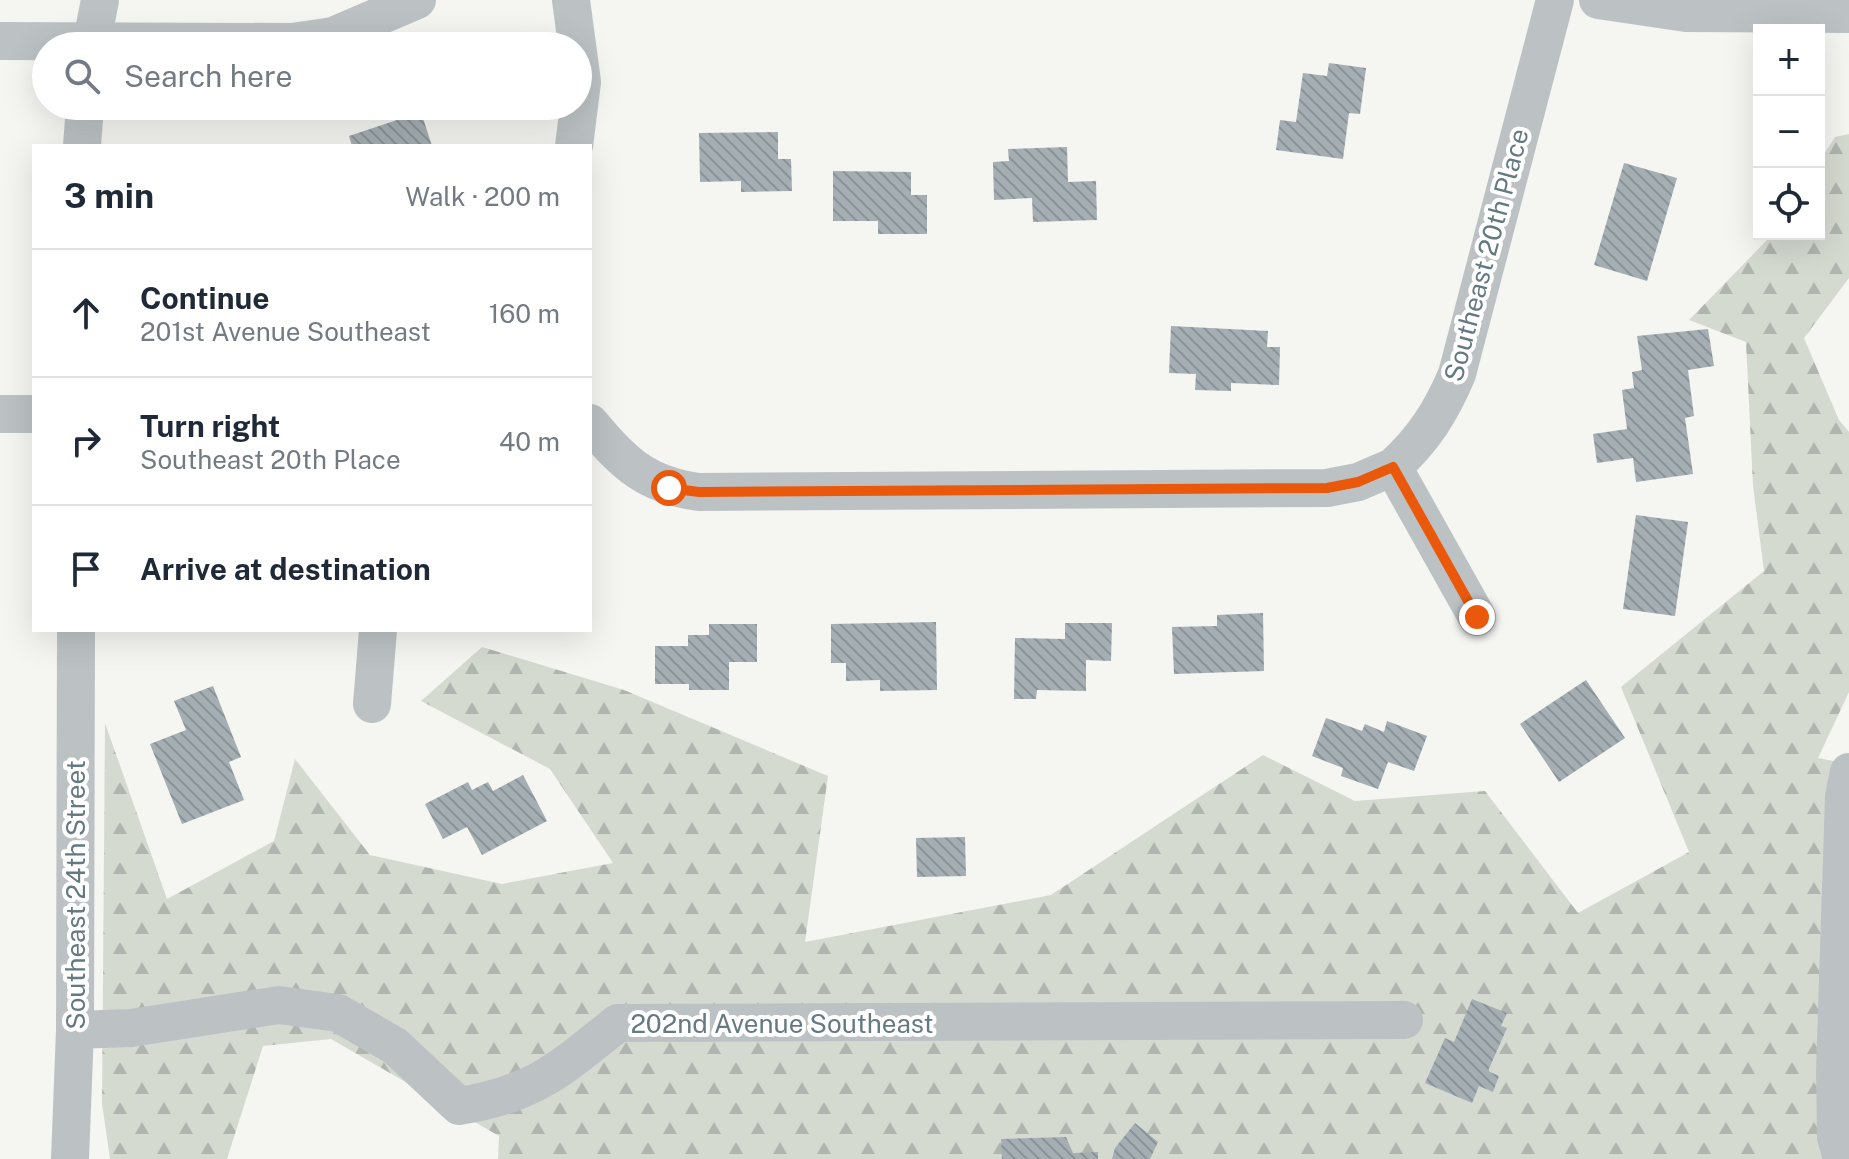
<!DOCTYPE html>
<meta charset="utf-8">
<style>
:root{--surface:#fff;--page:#f2f2f3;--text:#1f2937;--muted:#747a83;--line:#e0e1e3}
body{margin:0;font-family:"Public Sans",sans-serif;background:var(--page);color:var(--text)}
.controls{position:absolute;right:24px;top:24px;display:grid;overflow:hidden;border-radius:0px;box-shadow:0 8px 32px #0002}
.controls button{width:72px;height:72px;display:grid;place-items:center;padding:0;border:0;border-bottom:2px solid var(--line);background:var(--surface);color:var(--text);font:40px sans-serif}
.stop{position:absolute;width:24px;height:24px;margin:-18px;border:6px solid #ea580c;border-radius:50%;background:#fff}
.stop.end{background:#ea580c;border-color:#fff;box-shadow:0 2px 8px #0008}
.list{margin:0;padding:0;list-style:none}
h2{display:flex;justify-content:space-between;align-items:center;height:104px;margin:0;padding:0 32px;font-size:34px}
h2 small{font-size:26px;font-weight:400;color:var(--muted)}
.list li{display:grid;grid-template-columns:52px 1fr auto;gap:24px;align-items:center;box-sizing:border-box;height:128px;padding:0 32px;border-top:2px solid var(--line)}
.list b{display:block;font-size:30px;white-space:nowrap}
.list p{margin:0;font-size:26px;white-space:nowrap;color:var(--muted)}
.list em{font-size:26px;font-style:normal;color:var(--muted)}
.icon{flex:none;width:44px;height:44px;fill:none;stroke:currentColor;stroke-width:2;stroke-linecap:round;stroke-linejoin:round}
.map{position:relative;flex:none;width:1849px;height:1159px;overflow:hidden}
.search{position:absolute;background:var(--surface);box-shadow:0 8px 32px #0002;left:32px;top:32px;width:560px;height:88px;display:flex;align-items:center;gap:20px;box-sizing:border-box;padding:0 28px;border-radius:44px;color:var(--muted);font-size:30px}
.panel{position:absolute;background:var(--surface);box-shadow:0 8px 32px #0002;left:32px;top:144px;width:560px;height:488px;border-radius:0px}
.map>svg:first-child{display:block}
.forest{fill:url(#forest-firs)}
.building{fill:url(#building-back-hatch)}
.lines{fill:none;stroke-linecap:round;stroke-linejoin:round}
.minor{stroke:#bcc2c4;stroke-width:38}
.route{stroke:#ea580c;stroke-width:10}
.labels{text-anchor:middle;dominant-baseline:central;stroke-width:8;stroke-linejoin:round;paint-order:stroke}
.street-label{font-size:26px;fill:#657982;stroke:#fff}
</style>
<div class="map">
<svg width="1849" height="1159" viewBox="0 0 1849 1159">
<defs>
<pattern id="forest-firs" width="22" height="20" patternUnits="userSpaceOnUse" patternTransform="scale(2)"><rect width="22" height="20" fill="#d5dad1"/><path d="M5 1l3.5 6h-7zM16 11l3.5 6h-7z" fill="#b0b6af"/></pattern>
<pattern id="building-back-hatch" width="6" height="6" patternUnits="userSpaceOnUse" patternTransform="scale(2)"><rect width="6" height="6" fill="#a5afb3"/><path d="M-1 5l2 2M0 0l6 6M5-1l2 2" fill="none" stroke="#8a9397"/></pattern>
</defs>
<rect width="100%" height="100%" fill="#f5f5f2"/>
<!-- forest -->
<path class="forest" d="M 1849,134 L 1849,278 L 1804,338 L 1839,420 L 1849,432 L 1849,692 L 1818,758 L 1849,764 L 1849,1159 L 498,1159 L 499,1136 L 331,1039 L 263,1046 L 227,1159 L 110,1159 L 102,1104 L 105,723 L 167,899 L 274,841 L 295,759 L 370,855 L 502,884 L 613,863 L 550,769 L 421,701 L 482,647 L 624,690 L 828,776 L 805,942 L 1051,895 L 1263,755 L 1355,801 L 1485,791 L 1578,913 L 1689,852 L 1621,687 L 1764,571 L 1753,486 L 1746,342 L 1689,320 L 1773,234 L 1819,234 L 1819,162 L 1835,137 Z"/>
<!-- building -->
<path class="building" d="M 1329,63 L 1366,68 L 1360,114 L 1349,113 L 1343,159 L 1276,150 L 1280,120 L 1296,122 L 1303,73 L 1327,76 Z
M 421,112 L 432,146 L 352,146 L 349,136 Z
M 778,132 L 778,159 L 791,159 L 792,191 L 741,192 L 741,181 L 700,182 L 699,133 Z
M 1067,147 L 1068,182 L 1096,181 L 1097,220 L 1033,222 L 1032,198 L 994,200 L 993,162 L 1009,161 L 1008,149 Z
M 1624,163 L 1677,178 L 1647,281 L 1594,265 Z
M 833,171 L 911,172 L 911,195 L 927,195 L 927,234 L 878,234 L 878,221 L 833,221 Z
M 1171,326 L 1268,331 L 1267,347 L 1280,347 L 1279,385 L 1231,383 L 1231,391 L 1195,390 L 1196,374 L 1169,373 Z
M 1708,329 L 1714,366 L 1688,370 L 1694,416 L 1685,418 L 1693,474 L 1636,482 L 1633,458 L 1597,463 L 1593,434 L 1627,429 L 1622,390 L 1634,388 L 1632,372 L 1642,370 L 1637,336 Z
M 1636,515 L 1688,522 L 1675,616 L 1623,609 Z
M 1263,613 L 1264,671 L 1174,674 L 1172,627 L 1217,626 L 1217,615 Z
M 936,622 L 937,690 L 880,691 L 880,680 L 846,681 L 846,663 L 831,663 L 831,624 Z
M 1065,623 L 1112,623 L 1111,661 L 1086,660 L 1086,691 L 1037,690 L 1036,699 L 1014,699 L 1015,638 L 1065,639 Z
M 709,624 L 757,624 L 757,662 L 729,662 L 729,690 L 689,690 L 689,684 L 655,684 L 655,646 L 688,646 L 688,635 L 709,635 Z
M 1586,680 L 1625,738 L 1559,782 L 1520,724 Z
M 213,686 L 241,757 L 229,762 L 244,800 L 182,824 L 150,744 L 186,730 L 174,701 Z
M 1326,718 L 1362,731 L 1365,724 L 1384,732 L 1387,721 L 1427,736 L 1414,771 L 1388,762 L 1378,789 L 1341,776 L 1343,768 L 1312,756 Z
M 523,775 L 547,821 L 482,855 L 467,827 L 443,839 L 425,804 L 468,782 L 472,790 L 488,782 L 493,791 Z
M 965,837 L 966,876 L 917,877 L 916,838 Z
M 1472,999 L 1507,1013 L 1501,1026 L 1507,1028 L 1488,1071 L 1499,1076 L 1493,1092 L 1479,1086 L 1472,1103 L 1425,1083 L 1445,1038 L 1454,1042 Z
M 1135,1123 L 1158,1142 L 1150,1159 L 1112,1159 L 1115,1148 Z
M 1066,1137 L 1073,1153 L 1098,1152 L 1098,1159 L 1002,1159 L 1001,1139 Z"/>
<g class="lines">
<!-- minor -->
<path class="minor" d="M 571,0 L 582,82 L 574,146
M 1598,0 L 1686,13 L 1849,14
M 0,41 L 292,42 L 333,36 L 417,0
M 91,46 L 100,0
M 82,146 L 85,106
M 0,414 L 34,414
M 590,423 C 623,463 646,485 699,492 L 1327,488 L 1358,482 L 1393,467
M 1477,617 L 1393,467 C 1423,440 1441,412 1457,374 L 1555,0
M 372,704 L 378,630
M 75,1030 L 131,1028 L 279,1005 L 338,1013 L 395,1046 L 459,1106 C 535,1094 560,1069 618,1023 L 1404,1020
M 70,1159 L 75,1030 L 76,630
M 1842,1159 L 1836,1137 L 1835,1071 L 1844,796 L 1849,772"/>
</g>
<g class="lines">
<!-- route -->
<path class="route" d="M 669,488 L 699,492 L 1327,488 L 1358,482 L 1393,467 L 1477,617"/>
</g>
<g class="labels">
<!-- street labels -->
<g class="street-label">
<text transform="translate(1486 255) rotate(-75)">Southeast 20th Place</text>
<text transform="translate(75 895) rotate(-90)">Southeast 24th Street</text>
<text x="782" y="1023">202nd Avenue Southeast</text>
</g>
</g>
</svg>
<div class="controls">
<button>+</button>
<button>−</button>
<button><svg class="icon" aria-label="locate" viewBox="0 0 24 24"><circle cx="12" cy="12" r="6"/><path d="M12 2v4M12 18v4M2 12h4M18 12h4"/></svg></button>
</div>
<div class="stop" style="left:669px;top:488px"></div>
<div class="stop end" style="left:1477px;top:617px"></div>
<div class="search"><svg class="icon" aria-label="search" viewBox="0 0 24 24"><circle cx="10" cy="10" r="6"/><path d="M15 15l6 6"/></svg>Search here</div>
<section class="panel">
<h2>3 min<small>Walk · 200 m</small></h2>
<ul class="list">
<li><svg class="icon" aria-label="ahead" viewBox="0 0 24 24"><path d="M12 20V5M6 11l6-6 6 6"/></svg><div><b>Continue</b><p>201st Avenue Southeast</p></div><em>160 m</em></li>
<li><svg class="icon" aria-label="right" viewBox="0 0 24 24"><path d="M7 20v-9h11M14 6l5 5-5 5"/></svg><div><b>Turn right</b><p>Southeast 20th Place</p></div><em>40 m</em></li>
<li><svg class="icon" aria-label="arrive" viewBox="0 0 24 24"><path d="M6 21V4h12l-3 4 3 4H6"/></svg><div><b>Arrive at destination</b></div></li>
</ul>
</section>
</div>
